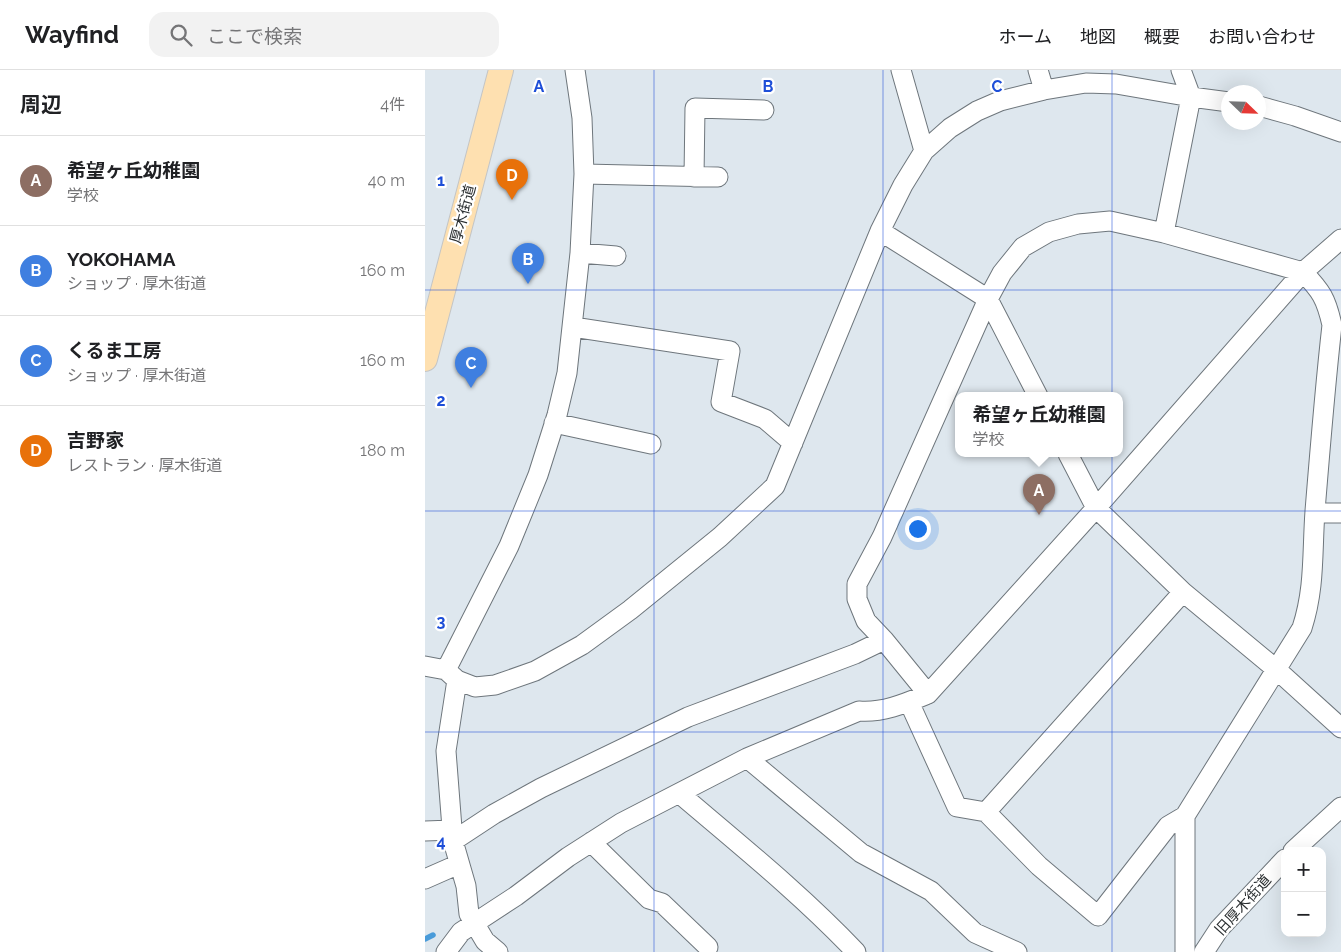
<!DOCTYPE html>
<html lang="ja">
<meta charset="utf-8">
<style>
:root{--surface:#fff;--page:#f2f2f2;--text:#202124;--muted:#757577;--line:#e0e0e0;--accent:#234ebc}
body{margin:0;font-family:Raleway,"Noto Sans JP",sans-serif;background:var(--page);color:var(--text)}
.controls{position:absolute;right:15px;bottom:15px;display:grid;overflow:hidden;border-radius:10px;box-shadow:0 5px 20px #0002}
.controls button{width:45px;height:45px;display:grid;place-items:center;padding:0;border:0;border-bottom:1px solid var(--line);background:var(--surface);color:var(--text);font:25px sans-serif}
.compass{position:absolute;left:796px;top:15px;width:45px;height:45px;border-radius:50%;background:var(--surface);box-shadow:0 5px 20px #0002;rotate:113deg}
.you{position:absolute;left:492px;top:458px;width:18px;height:18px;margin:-12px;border:4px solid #fff;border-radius:50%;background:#1a73e8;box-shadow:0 0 0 8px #1a73e833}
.badge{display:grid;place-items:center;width:32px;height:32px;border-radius:50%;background:var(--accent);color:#fff;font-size:16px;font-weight:700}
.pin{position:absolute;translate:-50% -41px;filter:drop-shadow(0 1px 2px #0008)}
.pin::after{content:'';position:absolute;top:26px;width:18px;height:15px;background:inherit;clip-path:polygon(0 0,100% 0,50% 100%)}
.popup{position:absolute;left:530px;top:322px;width:168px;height:65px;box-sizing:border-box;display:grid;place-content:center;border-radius:10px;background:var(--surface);filter:drop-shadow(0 1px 4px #0005);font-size:16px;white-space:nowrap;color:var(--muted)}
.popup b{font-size:19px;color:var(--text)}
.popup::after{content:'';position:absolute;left:50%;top:100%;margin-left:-10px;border:10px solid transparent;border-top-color:var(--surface)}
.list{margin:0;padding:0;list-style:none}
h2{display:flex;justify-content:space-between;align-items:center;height:65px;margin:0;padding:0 20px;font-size:21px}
h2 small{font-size:16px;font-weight:400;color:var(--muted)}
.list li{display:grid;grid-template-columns:32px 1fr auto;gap:15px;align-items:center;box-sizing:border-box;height:90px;padding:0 20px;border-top:1px solid var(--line)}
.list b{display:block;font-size:19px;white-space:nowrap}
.list p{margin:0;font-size:16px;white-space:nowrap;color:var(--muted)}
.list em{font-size:16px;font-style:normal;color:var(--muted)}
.icon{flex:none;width:28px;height:28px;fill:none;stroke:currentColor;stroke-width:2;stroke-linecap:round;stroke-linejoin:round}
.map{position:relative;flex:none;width:916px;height:882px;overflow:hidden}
header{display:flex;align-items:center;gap:30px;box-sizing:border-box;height:70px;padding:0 25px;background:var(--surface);border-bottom:1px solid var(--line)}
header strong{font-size:24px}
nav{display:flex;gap:28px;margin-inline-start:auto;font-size:18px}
.search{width:350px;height:45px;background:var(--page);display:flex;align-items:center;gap:12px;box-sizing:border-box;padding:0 18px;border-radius:15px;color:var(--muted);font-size:19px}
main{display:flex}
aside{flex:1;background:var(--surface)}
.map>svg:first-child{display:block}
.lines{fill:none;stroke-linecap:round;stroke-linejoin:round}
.stream{stroke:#499bd9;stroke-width:5.5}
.minor-casing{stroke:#6e767c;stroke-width:21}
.major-casing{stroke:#c4c5c5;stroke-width:26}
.minor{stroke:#fff;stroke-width:19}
.major{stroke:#fee0b0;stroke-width:24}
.grid{fill:none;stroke:#1d4ed8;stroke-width:1;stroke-opacity:0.55}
.labels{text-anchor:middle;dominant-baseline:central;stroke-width:4.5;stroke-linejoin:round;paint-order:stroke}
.street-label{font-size:15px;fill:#2b2f31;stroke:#fff}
.grid-label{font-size:16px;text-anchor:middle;font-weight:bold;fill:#1d4ed8;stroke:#fff;stroke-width:4.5;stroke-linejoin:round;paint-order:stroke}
</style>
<header>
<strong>Wayfind</strong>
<div class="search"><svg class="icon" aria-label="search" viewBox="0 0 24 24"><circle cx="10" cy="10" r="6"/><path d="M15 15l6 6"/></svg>ここで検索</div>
<nav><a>ホーム</a><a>地図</a><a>概要</a><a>お問い合わせ</a></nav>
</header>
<main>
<aside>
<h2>周辺<small>4件</small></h2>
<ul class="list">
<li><span class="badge" style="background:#8d6e63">A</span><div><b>希望ヶ丘幼稚園</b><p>学校</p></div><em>40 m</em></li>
<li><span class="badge" style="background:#3f7fe0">B</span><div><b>YOKOHAMA</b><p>ショップ · 厚木街道</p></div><em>160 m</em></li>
<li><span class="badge" style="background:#3f7fe0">C</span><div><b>くるま工房</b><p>ショップ · 厚木街道</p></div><em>160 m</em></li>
<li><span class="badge" style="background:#e8710a">D</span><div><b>吉野家</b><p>レストラン · 厚木街道</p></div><em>180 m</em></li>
</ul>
</aside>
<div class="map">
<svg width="916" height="882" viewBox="0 0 916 882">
<rect width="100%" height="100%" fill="#dee7ee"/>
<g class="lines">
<!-- stream -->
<path class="stream" d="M 0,869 L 8,865"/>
<!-- minor casing -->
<g class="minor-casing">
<path id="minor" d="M 476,0 L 499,81
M 613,0 L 619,20
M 834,36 L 870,46 L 916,62
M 159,104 L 293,107
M 269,107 L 270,38 L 339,40
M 455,161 L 563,229 L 613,326
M 739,163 L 766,27 L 756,0
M 155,183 L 191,186
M 148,257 L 305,281 L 296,332 L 340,349 L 368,373
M 129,353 L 226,374
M 643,384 L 671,438 L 758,522 L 852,600 L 916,658
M 890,443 L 916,443
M 0,596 L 21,600 L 32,610 L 50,617 L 70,615 L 110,601 L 157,575 L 205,540 L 295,467 L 350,416 L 455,161 L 478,115 L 499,81 L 525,58 L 552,41 L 575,31 L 619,20 L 661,13 L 691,14 L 766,27 L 804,32
M 21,600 L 84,476 L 113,405 L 132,345 L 142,303 L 155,183 L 159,104 L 157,48 L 150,0
M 32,610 L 21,681 L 28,771 L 41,816 L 44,844 L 60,871 L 73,882
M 503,624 L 459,570 L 441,551 L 432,529 L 432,514 L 457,467 L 563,229 L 577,203 L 598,177 L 624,162 L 653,154 L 685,151 L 739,163 L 878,202 C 896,221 901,228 907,255 C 900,317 895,379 890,441 C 887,483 890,518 877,558 L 760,746 L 760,882
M 484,632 L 532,737 L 561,742 L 758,522
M 322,688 L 436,783 L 506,821 L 550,863 L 592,882
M 255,724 C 315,775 377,825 431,882
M 561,742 L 614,796 L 673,846 L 743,756 L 760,746
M 0,761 L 27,760
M 28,771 L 69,744 L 116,718 L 263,647 L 430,584 L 459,570
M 166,772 L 224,829 L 237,833 L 283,877
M 868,781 L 916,737
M 0,809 L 34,794
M 21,882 L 36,862 L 91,826 L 143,787 L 196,753 L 322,688 L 434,641 C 458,643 481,633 503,624 L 671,438 L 878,202 L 916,169
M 779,882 L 794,859 L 860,789"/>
</g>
<!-- major casing -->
<g class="major-casing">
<path id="major" d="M 0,289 L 76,0"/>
</g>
<!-- minor -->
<use href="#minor" class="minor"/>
<!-- major -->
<use href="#major" class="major"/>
</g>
<!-- grid -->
<path class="grid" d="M 229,0 L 229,882M 458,0 L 458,882M 687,0 L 687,882M 0,220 L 916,220M 0,441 L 916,441M 0,662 L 916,662"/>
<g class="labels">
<!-- street labels -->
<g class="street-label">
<text transform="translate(38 144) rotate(-75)">厚木街道</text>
<text transform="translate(818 835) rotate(-48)">旧厚木街道</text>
</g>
</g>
<g class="grid-label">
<text x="114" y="22">A</text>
<text x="343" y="22">B</text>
<text x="572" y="22">C</text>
<text x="16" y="116">1</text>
<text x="16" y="336">2</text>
<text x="16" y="557">3</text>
<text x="16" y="777">4</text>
</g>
</svg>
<div class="controls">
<button>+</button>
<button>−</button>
</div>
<svg class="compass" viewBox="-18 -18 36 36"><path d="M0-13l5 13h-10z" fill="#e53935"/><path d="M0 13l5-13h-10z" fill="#757577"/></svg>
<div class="you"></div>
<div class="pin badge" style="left:614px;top:445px;background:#8d6e63">A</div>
<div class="popup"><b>希望ヶ丘幼稚園</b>学校</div>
<div class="pin badge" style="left:103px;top:214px;background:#3f7fe0">B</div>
<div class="pin badge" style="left:46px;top:318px;background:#3f7fe0">C</div>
<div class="pin badge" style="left:87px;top:130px;background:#e8710a">D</div>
</div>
</main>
